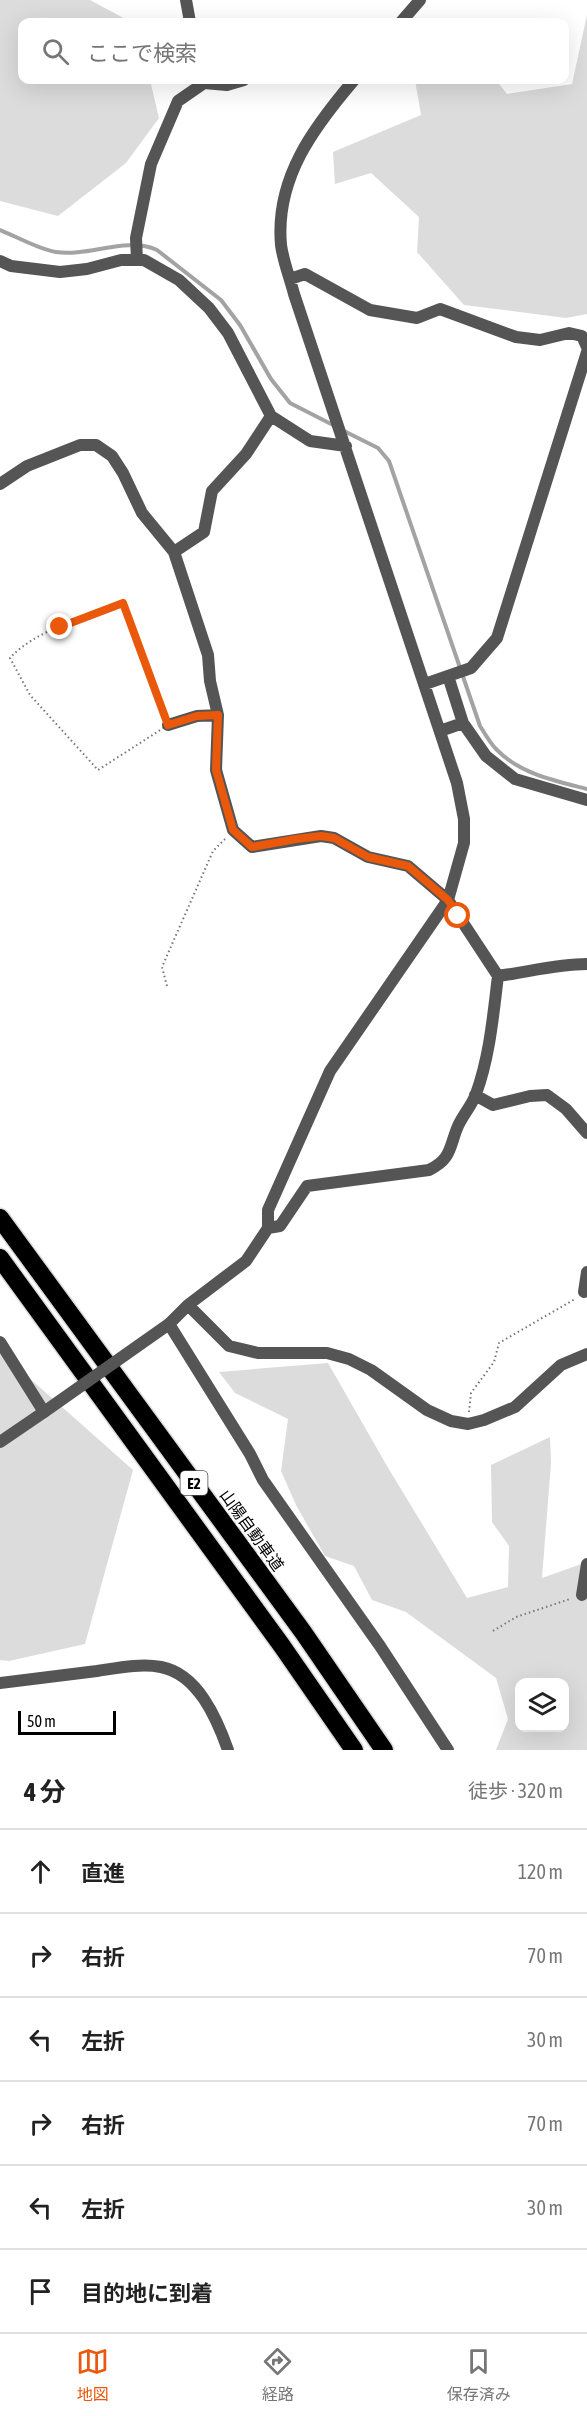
<!DOCTYPE html>
<html lang="ja">
<meta charset="utf-8">
<style>
:root{--surface:#fff;--page:#f2f2f2;--text:#222;--muted:#767676;--line:#e0e0e0;--accent:#ea580c}
body{margin:0;font-family:"Asap Condensed","Noto Sans JP",sans-serif;background:var(--page);color:var(--text)}
.controls{position:absolute;right:18px;bottom:18px;display:grid;overflow:hidden;border-radius:12px;box-shadow:0 6px 24px #0002}
.controls button{width:54px;height:54px;display:grid;place-items:center;padding:0;border:0;border-bottom:2px solid var(--line);background:var(--surface);color:var(--text);font:30px sans-serif}
.scale{position:absolute;left:18px;bottom:15px;width:98px;box-sizing:border-box;padding-left:6px;border:3px solid #000;border-top:0;font-size:16px;line-height:21px;white-space:nowrap;color:#000;-webkit-text-stroke:4px #fff;paint-order:stroke}
.stop{position:absolute;width:18px;height:18px;margin:-14px;border:4px solid #ea580c;border-radius:50%;background:#fff}
.stop.end{background:#ea580c;border-color:#fff;box-shadow:0 2px 6px #0008}
.list{margin:0;padding:0;list-style:none}
h2{display:flex;justify-content:space-between;align-items:center;height:78px;margin:0;padding:0 24px;font-size:26px}
h2 small{font-size:20px;font-weight:400;color:var(--muted)}
.list li{display:grid;grid-template-columns:39px 1fr auto;gap:18px;align-items:center;box-sizing:border-box;height:84px;padding:0 24px;border-top:2px solid var(--line)}
.list b{display:block;font-size:22px;white-space:nowrap}
.list em{font-size:20px;font-style:normal;color:var(--muted)}
.icon{flex:none;width:33px;height:33px;fill:none;stroke:currentColor;stroke-width:2;stroke-linecap:round;stroke-linejoin:round}
.map{position:relative;flex:none;width:587px;height:1750px;overflow:hidden}
.search{position:absolute;background:var(--surface);box-shadow:0 6px 24px #0002;left:18px;right:18px;top:18px;height:66px;display:flex;align-items:center;gap:15px;box-sizing:border-box;padding:0 21px;border-radius:12px;color:var(--muted);font-size:22px}
.sheet{height:582px;background:var(--surface)}
nav{display:flex;justify-content:space-around;align-items:center;box-sizing:border-box;height:84px;border-top:2px solid var(--line);background:var(--surface);font-size:16px;color:var(--muted)}
nav a{display:grid;justify-items:center;gap:3px}
nav .on{color:var(--accent)}
.map>svg:first-child{display:block}
.green{fill:#dcdcdc;fill-rule:evenodd}
.lines{fill:none;stroke-linecap:round;stroke-linejoin:round}
.stream{stroke:#a3a3a3;stroke-width:4}
.motorway-casing{stroke:#dbdbdb;stroke-width:21}
.path{stroke:#777;stroke-width:2;stroke-dasharray:1.5 3;stroke-linecap:butt}
.minor{stroke:#555;stroke-width:12}
.motorway{stroke:#000;stroke-width:18}
.minor-bridge{stroke:#555;stroke-width:12}
.route{stroke:#ea580c;stroke-width:8}
.labels{text-anchor:middle;dominant-baseline:central;stroke-width:4.5;stroke-linejoin:round;paint-order:stroke}
.shield{fill:#fff;stroke:#4c4c4c;stroke-width:1.5}
.shield-label{font-size:15px;font-weight:bold;fill:#000}
.street-label{font-size:16px;fill:#000;stroke:#fff}
</style>
<div class="map">
<svg width="587" height="1750" viewBox="0 0 587 1750">
<rect width="100%" height="100%" fill="#fff"/>
<!-- green -->
<path class="green" d="M 0,0 L 90,0 L 131,22 L 22,22 L 22,80 L 150,80 L 159,118 L 126,163 L 58,216 L 0,201 Z
M 587,15 L 587,314 L 566,318 L 464,305 L 417,252 L 419,217 L 371,173 L 335,184 L 333,152 L 421,115 L 415,80 L 496,80 L 507,94 L 572,84 Z
M 0,1352 L 133,1470 L 85,1644 L 9,1661 L 0,1660 Z
M 328,1363 L 387,1466 L 467,1598 L 508,1587 L 509,1546 L 492,1522 L 491,1465 L 550,1437 L 551,1463 L 542,1578 L 587,1562 L 587,1750 L 496,1750 L 508,1719 L 496,1678 L 406,1612 L 372,1600 L 354,1566 L 325,1556 L 296,1505 L 281,1471 L 288,1419 L 235,1393 L 219,1372 ZM 520,1682 L 564,1682 L 564,1728 L 520,1728 Z"/>
<g class="lines">
<!-- stream -->
<path class="stream" d="M 0,230 C 18,237 38,249 56,252 C 89,257 126,236 157,250 L 221,300 L 240,325 L 271,379 L 290,403 L 335,426
M 342,430 L 378,448 L 389,461 L 480,726 C 485,734 490,743 496,749 C 520,774 555,781 587,789"/>
<!-- motorway casing -->
<g class="motorway-casing">
<path id="motorway" d="M 0,1218 L 303,1632 L 384,1750
M 0,1258 L 282,1646 L 354,1750"/>
</g>
<!-- path -->
<path class="path" d="M 123,603 L 168,725 L 98,770 L 30,695 L 10,658 C 35,630 88,616 123,603 Z
M 167,986 L 162,967 L 213,851 L 225,839
M 469,1412 L 471,1393 L 494,1362 L 499,1343 L 575,1299
M 493,1631 L 516,1617 L 570,1599"/>
<!-- minor -->
<path class="minor" d="M 186,0 L 190,22
M 401,22 L 420,0
M 354,80 C 314,127 275,178 281,245 C 283,261 290,278 294,294 L 457,783 L 464,819 L 464,843 L 448,900 L 330,1071 L 268,1210 L 268,1228 L 246,1261 L 188,1305 L 169,1324 L 250,1454 L 263,1480 L 380,1646 L 448,1750
M 137,260 L 136,238 L 151,164 L 178,101 L 204,83 L 227,85 L 244,80
M 0,261 L 11,266 L 60,272 L 87,269 L 121,260 L 144,260 L 179,280 L 209,308 L 228,333 L 271,416 L 310,441 L 346,446
M 290,279 L 305,274 L 370,310 L 417,318 L 440,309 L 516,337 L 540,340 L 569,333 L 582,336 L 587,347
M 0,484 L 27,466 L 80,445 L 96,445 L 112,456 L 123,473 L 142,513 L 174,552 L 208,655 L 210,681 L 218,715 L 197,716 L 168,725
M 174,552 L 204,532 L 212,491 L 246,454 L 271,416
M 448,676 L 463,723 L 486,756 L 515,779 L 587,800
M 425,684 L 471,668 L 497,638 L 587,352
M 218,715 L 216,770 L 233,830 L 252,847 L 321,836 L 334,838 L 368,857 L 408,866 L 448,900 L 498,976 C 528,972 557,964 587,964
M 440,731 L 463,723
M 475,1095 L 493,1105 L 530,1096 L 547,1095 L 566,1109 L 587,1133
M 268,1228 L 280,1226 L 307,1186 L 429,1170 C 452,1159 449,1147 458,1126 C 463,1115 472,1105 476,1094 C 490,1055 493,1016 498,976
M 584,1292 L 587,1272
M 188,1305 L 229,1346 L 258,1353 L 327,1353 L 349,1359 L 371,1370 L 427,1410 L 451,1421 L 468,1424 L 484,1420 L 515,1407 L 561,1365 L 587,1354
M 0,1342 L 44,1412 L 0,1442
M 582,1595 L 587,1564
M 0,1683 C 32,1679 64,1675 97,1671 C 117,1668 141,1663 161,1667 C 198,1674 217,1719 228,1750"/>
<!-- motorway -->
<use href="#motorway" class="motorway"/>
<!-- minor-bridge -->
<path class="minor-bridge" d="M 44,1412 L 169,1324"/>
</g>
<g class="lines">
<!-- route -->
<path class="route" d="M 60,627 L 123,603 L 168,725 L 197,716 L 218,715 L 216,770 L 233,830 L 252,847 L 296,839 L 321,836 L 334,838 L 368,857 L 408,866 L 448,900 L 458,916"/>
</g>
<g class="labels">
<!-- shield labels -->
<rect class="shield" x="180.5" y="1471" width="27" height="24" rx="4.5"/>
<g class="shield-label">
<text x="194" y="1483">E2</text>
</g>
<!-- street labels -->
<g class="street-label">
<text transform="translate(252 1530) rotate(54)">山陽自動車道</text>
</g>
</g>
</svg>
<div class="controls">
<button><svg class="icon" aria-label="layers" viewBox="0 0 24 24"><path d="M12 4l9 5-9 5-9-5zM3 14l9 5 9-5"/></svg></button>
</div>
<div class="scale">50 m</div>
<div class="stop" style="left:458px;top:916px"></div>
<div class="stop end" style="left:60px;top:627px"></div>
<div class="search"><svg class="icon" aria-label="search" viewBox="0 0 24 24"><circle cx="10" cy="10" r="6"/><path d="M15 15l6 6"/></svg>ここで検索</div>
</div>
<section class="sheet">
<h2>4 分<small>徒歩 · 320 m</small></h2>
<ul class="list">
<li><svg class="icon" aria-label="ahead" viewBox="0 0 24 24"><path d="M12 20V5M6 11l6-6 6 6"/></svg><div><b>直進</b></div><em>120 m</em></li>
<li><svg class="icon" aria-label="right" viewBox="0 0 24 24"><path d="M7 20v-9h11M14 6l5 5-5 5"/></svg><div><b>右折</b></div><em>70 m</em></li>
<li><svg class="icon" aria-label="left" viewBox="0 0 24 24"><path d="M17 20v-9H6M10 6l-5 5 5 5"/></svg><div><b>左折</b></div><em>30 m</em></li>
<li><svg class="icon" aria-label="right" viewBox="0 0 24 24"><path d="M7 20v-9h11M14 6l5 5-5 5"/></svg><div><b>右折</b></div><em>70 m</em></li>
<li><svg class="icon" aria-label="left" viewBox="0 0 24 24"><path d="M17 20v-9H6M10 6l-5 5 5 5"/></svg><div><b>左折</b></div><em>30 m</em></li>
<li><svg class="icon" aria-label="arrive" viewBox="0 0 24 24"><path d="M6 21V4h12l-3 4 3 4H6"/></svg><div><b>目的地に到着</b></div></li>
</ul>
</section>
<nav>
<a class="on"><svg class="icon" aria-label="map" viewBox="0 0 24 24"><path d="M3 6l6-2 6 2 6-2v14l-6 2-6-2-6 2zM9 4v14M15 6v14"/></svg>地図</a>
<a><svg class="icon" aria-label="directions" viewBox="0 0 24 24"><path d="M12 3l9 9-9 9-9-9zM9 14v-3h6M13 9l2 2-2 2"/></svg>経路</a>
<a><svg class="icon" aria-label="saved" viewBox="0 0 24 24"><path d="M7 4h10v16l-5-4-5 4z"/></svg>保存済み</a>
</nav>
